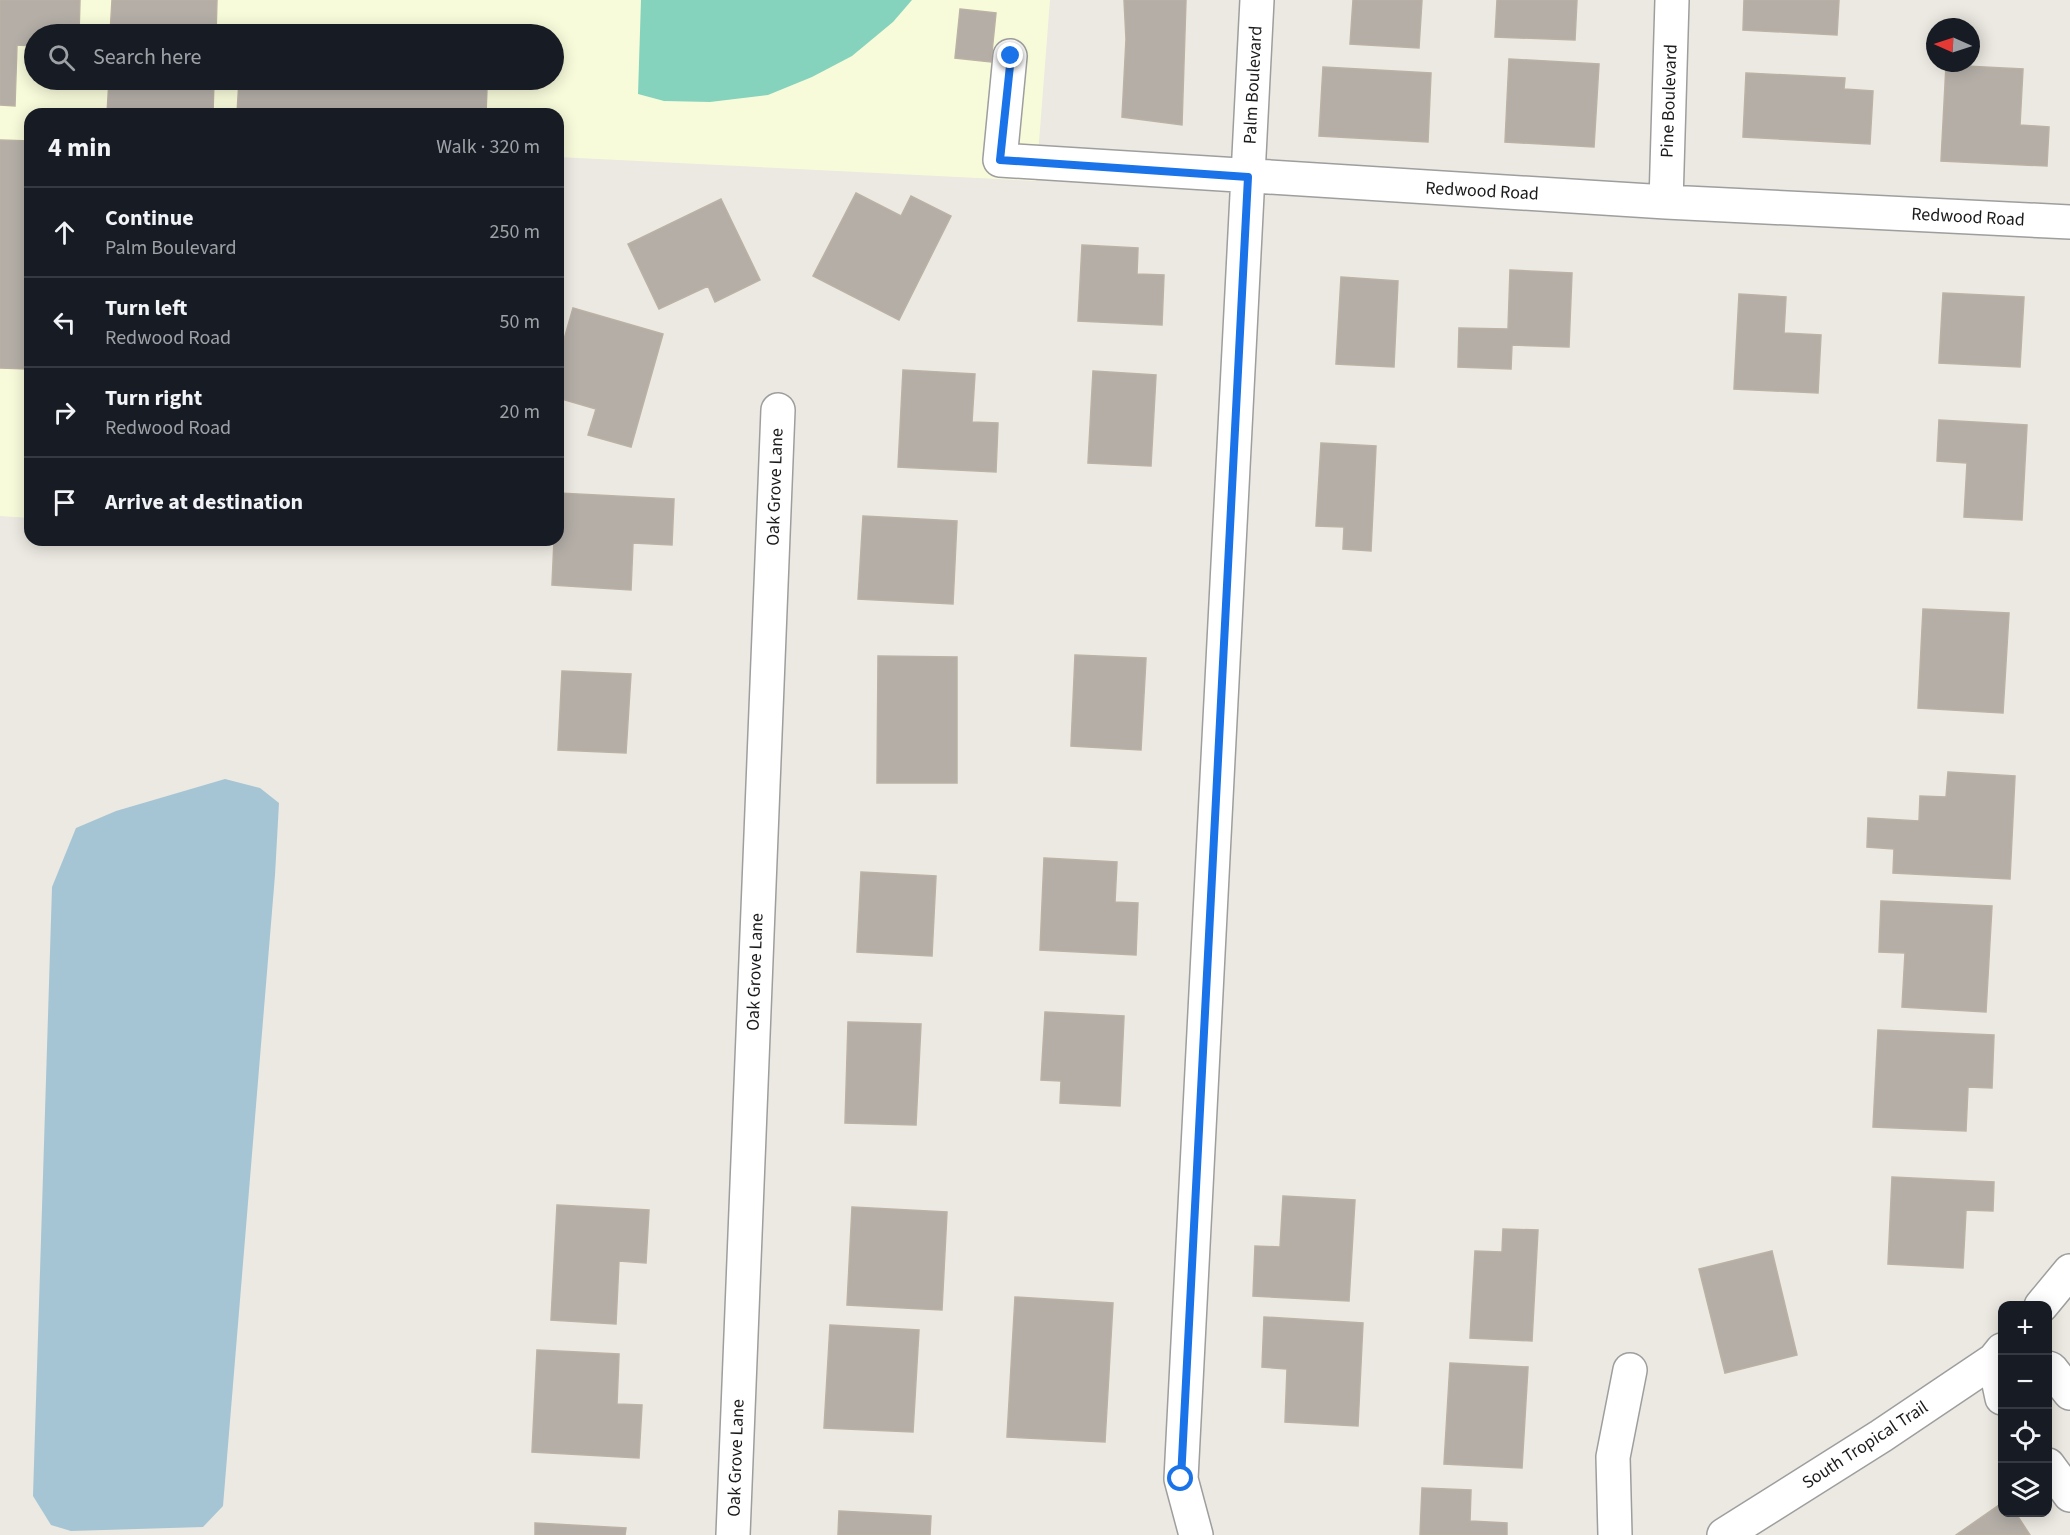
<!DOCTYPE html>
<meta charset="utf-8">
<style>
:root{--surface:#171b24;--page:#20242c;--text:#f1f3f6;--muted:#9ea1a6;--line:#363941}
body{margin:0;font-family:"Source Sans 3",sans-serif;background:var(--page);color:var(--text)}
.controls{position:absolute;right:18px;bottom:18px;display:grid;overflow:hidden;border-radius:12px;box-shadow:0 3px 15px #0003}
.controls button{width:54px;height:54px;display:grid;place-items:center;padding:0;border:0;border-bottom:2px solid var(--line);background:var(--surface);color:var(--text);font:30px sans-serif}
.compass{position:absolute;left:1926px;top:18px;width:54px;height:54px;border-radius:50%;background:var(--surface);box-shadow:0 3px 15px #0003;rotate:273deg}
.stop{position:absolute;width:18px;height:18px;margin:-14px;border:4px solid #1a73e8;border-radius:50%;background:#fff}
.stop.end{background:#1a73e8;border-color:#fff;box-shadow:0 2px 6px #0008}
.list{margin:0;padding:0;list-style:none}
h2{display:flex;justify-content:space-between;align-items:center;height:78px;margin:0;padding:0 24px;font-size:26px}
h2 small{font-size:20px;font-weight:400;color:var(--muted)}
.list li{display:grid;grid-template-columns:39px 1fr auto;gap:18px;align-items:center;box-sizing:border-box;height:90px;padding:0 24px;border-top:2px solid var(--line)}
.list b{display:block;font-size:22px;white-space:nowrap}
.list p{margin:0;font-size:20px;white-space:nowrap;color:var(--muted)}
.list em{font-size:20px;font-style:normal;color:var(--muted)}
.icon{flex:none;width:33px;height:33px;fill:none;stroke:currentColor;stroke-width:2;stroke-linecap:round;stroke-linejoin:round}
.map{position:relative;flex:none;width:2070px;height:1535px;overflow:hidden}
.search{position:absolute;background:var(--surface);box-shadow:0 3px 15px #0003;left:24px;top:24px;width:540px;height:66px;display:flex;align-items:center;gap:15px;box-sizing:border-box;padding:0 21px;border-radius:33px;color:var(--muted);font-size:22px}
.panel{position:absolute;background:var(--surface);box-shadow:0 3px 15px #0003;left:24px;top:108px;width:540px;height:438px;border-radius:18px}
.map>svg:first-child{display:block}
.education{fill:#f8fbda;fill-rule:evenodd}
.pitch{fill:#86d3bd}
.water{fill:#a5c5d5}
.building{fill:#b4aea7;stroke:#bbb1a5;stroke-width:1.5}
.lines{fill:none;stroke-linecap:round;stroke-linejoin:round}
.minor-casing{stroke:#9e9e9e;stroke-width:36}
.minor{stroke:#fff;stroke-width:33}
.route{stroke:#1a73e8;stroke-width:8}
.labels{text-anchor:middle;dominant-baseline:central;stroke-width:6;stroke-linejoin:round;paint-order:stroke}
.street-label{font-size:18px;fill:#1a1a1a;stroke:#fff}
</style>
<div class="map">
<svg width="2070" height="1535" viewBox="0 0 2070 1535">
<rect width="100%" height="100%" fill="#ebe9e1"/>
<!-- education -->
<path class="education" d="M 0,0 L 1050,0 L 1036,181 L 558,157 L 558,114 L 30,114 L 30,518 L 0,516 ZM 34,34 L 554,34 L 554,80 L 34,80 Z"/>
<!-- pitch -->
<path class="pitch" d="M 641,0 L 912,0 L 893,22 L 852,56 L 812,77 L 768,95 L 710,102 L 664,101 L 638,94 Z"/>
<!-- water -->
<path class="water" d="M 225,779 L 260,788 L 279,803 L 275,875 L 223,1506 L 203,1527 L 71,1531 L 51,1525 L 33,1496 L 52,887 L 76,828 L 116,811 Z"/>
<!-- building -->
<path class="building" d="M 0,0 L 80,0 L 79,34 L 34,34 L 34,46 L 17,45 L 15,106 L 0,105 Z
M 112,0 L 217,0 L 216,34 L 110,34 Z
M 1124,0 L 1186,0 L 1182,125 L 1122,117 L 1126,39 Z
M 1353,0 L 1422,0 L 1419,48 L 1350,44 Z
M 1497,0 L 1577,0 L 1575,40 L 1495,37 Z
M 1744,0 L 1839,0 L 1837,35 L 1743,30 Z
M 960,9 L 996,13 L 991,62 L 955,58 Z
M 1509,59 L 1599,64 L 1594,147 L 1505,142 Z
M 1946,65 L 2023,69 L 2020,125 L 2049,127 L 2047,166 L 1941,161 Z
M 1323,67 L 1431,73 L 1428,142 L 1319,136 Z
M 1746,73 L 1845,78 L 1844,89 L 1873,91 L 1870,144 L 1743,137 Z
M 109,80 L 214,80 L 213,114 L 107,114 Z
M 239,80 L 330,80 L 487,88 L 486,114 L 237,114 Z
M 0,140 L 30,141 L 30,331 L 28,369 L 0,368 Z
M 856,193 L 901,216 L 911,196 L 951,216 L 899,320 L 813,276 Z
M 721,199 L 760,280 L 715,302 L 708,286 L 659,309 L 628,244 Z
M 1082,245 L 1138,248 L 1137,274 L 1164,275 L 1162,325 L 1078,321 Z
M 1510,270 L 1572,273 L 1569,347 L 1512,345 L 1511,369 L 1458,367 L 1459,328 L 1508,329 Z
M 1341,277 L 1398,281 L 1394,367 L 1336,364 Z
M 1943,293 L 2024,297 L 2020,367 L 1939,363 Z
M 1739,294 L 1786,297 L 1784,333 L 1821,335 L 1818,393 L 1734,389 Z
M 573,308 L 663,334 L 631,447 L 588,435 L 596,409 L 558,398 L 558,360 Z
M 903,370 L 975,374 L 972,422 L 998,423 L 996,472 L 898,467 Z
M 1093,371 L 1156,375 L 1151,466 L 1088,463 Z
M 1939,420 L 2027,425 L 2022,520 L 1964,517 L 1967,463 L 1937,461 Z
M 1321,443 L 1376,446 L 1371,551 L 1343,549 L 1344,527 L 1316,526 Z
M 558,493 L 674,499 L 672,545 L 633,543 L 631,590 L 552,585 L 554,540 L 558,540 Z
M 863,516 L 957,521 L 953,604 L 858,599 Z
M 1923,609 L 2009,613 L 2003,713 L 1918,708 Z
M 1075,655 L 1146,658 L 1141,750 L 1071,746 Z
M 878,656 L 957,657 L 957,783 L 877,783 Z
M 562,671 L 631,674 L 626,753 L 558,750 Z
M 1948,772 L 2015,776 L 2010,879 L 1893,873 L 1894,849 L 1867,847 L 1868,818 L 1919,821 L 1920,796 L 1946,797 Z
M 1044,858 L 1117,862 L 1115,902 L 1138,903 L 1136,955 L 1040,950 Z
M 861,872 L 936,876 L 932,956 L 857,952 Z
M 1881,901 L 1992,906 L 1986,1012 L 1902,1007 L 1905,953 L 1879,952 Z
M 1045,1012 L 1124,1016 L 1120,1106 L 1060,1103 L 1061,1081 L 1041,1080 Z
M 848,1022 L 921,1024 L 916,1125 L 845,1123 Z
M 1878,1030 L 1994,1035 L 1992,1088 L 1968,1087 L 1966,1131 L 1873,1127 Z
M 1892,1177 L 1994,1182 L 1993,1211 L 1966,1210 L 1963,1268 L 1888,1264 Z
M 1283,1196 L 1355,1200 L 1349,1301 L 1253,1296 L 1255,1246 L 1280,1247 Z
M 557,1205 L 649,1210 L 646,1263 L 619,1261 L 616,1324 L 551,1320 Z
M 852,1207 L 947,1212 L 942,1310 L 847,1305 Z
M 1503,1229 L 1538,1230 L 1532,1341 L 1470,1338 L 1475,1251 L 1502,1252 Z
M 1772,1251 L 1797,1355 L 1725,1373 L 1699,1269 Z
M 1015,1297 L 1113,1303 L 1105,1442 L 1007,1437 Z
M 1264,1317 L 1363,1323 L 1358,1426 L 1285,1422 L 1287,1369 L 1262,1367 Z
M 830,1325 L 919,1330 L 913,1432 L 824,1428 Z
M 537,1350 L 619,1354 L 617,1404 L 642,1405 L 639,1458 L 532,1452 Z
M 1450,1363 L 1528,1367 L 1522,1468 L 1444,1464 Z
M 1422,1488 L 1471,1490 L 1470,1521 L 1507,1523 L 1507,1535 L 1420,1535 Z
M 2002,1503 L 2002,1512 L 2015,1512 L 2030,1535 L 1956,1535 Z
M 839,1511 L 931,1516 L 930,1535 L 838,1535 Z
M 535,1523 L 626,1528 L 625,1535 L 535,1535 Z"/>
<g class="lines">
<!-- minor casing -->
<g class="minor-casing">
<path id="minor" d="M 1010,56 L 1000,160 L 1666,202 L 2070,222
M 1666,202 L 1672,0
M 2041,1306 L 2070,1271
M 2002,1361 L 1994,1360 L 2002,1398
M 2048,1368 L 2051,1369 L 2070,1393
M 2048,1465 L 2070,1495
M 733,1535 L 778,410
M 1196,1535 L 1181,1479 L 1257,0
M 1615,1535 L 1613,1457 L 1630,1370
M 1724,1535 L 1881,1436 L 1994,1360 L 2002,1350"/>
</g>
<!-- minor -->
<use href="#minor" class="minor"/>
</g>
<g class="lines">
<!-- route -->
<path class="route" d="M 1011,56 L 1000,160 L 1248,177 L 1181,1479"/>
</g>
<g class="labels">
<!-- street labels -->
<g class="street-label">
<text transform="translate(1253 85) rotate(-87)">Palm Boulevard</text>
<text transform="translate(1669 101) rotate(-88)">Pine Boulevard</text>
<text transform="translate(1482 191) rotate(3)">Redwood Road</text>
<text transform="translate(1968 217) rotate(3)">Redwood Road</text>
<text transform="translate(775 487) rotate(-88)">Oak Grove Lane</text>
<text transform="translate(755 972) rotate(-88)">Oak Grove Lane</text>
<text transform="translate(1865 1445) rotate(-33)">South Tropical Trail</text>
<text transform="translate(736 1458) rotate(-88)">Oak Grove Lane</text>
</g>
</g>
</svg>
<div class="controls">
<button>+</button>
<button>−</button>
<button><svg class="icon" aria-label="locate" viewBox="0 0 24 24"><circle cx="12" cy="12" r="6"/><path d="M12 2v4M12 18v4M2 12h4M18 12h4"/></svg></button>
<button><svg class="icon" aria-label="layers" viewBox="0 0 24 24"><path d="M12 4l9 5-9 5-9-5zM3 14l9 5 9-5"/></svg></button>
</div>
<svg class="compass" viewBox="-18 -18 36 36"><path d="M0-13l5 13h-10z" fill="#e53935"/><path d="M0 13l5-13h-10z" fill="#9ea1a6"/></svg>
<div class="stop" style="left:1181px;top:1479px"></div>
<div class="stop end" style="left:1011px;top:56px"></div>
<div class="search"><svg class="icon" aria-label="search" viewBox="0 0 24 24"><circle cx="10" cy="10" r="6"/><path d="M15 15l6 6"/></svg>Search here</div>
<section class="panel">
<h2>4 min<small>Walk · 320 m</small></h2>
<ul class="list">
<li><svg class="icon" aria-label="ahead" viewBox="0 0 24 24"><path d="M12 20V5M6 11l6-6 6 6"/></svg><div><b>Continue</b><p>Palm Boulevard</p></div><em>250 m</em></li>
<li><svg class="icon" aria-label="left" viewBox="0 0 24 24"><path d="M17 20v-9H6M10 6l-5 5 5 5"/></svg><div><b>Turn left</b><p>Redwood Road</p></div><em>50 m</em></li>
<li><svg class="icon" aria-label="right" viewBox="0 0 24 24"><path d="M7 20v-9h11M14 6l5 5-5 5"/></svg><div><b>Turn right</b><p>Redwood Road</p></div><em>20 m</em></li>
<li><svg class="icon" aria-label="arrive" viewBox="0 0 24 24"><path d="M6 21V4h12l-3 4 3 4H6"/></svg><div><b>Arrive at destination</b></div></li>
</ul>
</section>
</div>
